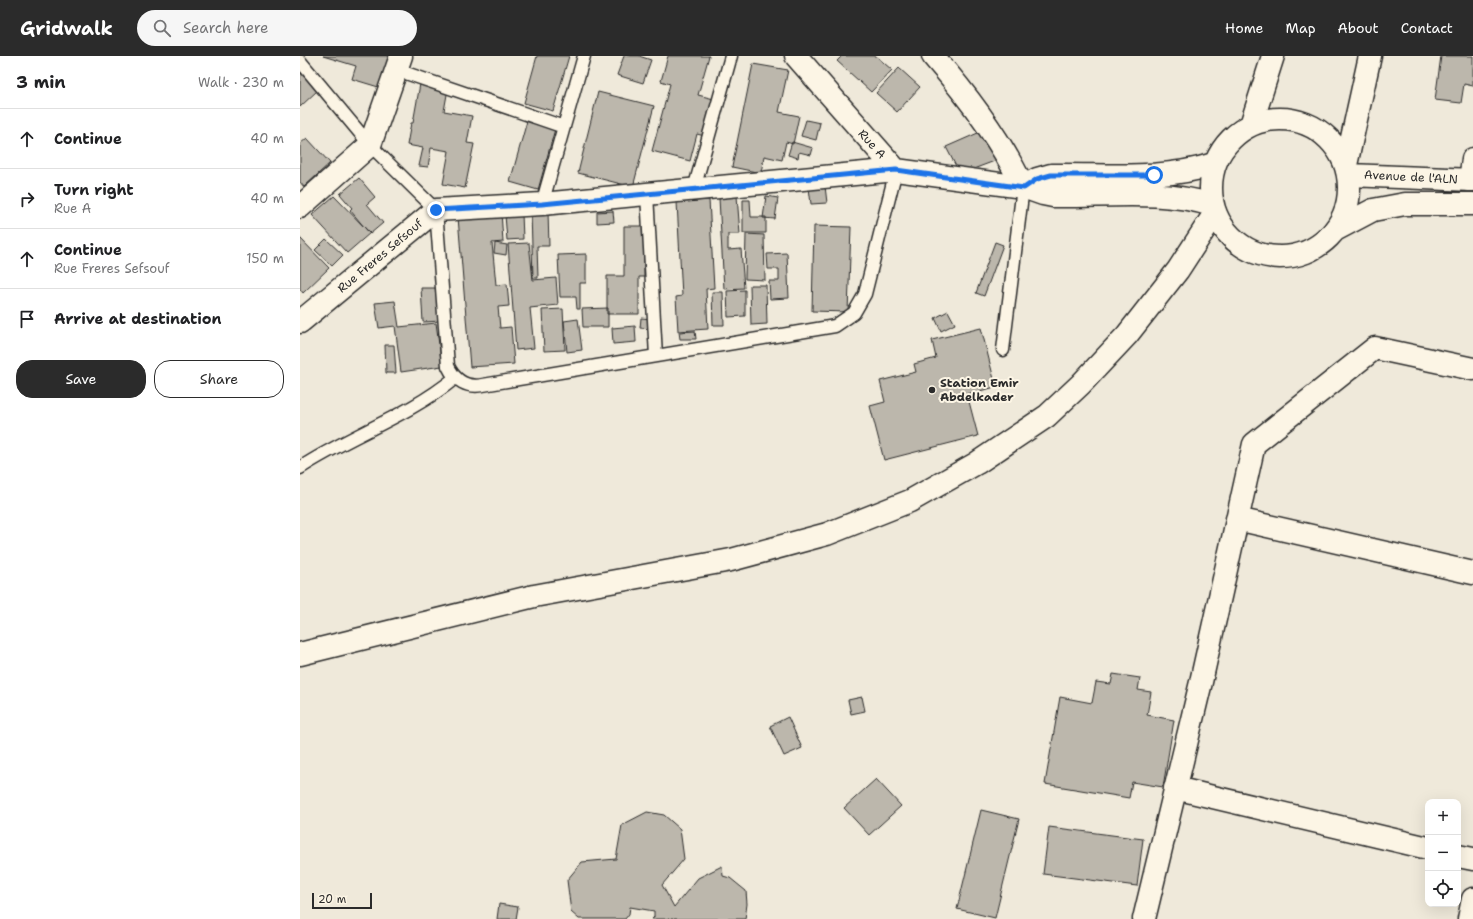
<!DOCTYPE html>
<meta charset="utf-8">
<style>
:root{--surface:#fff;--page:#f6f6f6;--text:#202124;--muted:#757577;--line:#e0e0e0;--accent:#2b2b2b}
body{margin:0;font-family:"Shantell Sans",sans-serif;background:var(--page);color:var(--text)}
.controls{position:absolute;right:12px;bottom:12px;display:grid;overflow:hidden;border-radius:8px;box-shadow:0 4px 16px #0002}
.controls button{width:36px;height:36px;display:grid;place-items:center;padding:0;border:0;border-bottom:1px solid var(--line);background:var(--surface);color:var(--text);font:20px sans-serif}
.scale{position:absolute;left:12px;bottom:10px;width:60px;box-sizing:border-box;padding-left:4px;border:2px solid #2b2b2b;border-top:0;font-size:11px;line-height:14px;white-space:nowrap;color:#2b2b2b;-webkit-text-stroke:3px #fcf5e5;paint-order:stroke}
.stop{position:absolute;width:12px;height:12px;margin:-9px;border:3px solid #1a73e8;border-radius:50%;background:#fff}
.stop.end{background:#1a73e8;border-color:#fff;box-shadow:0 1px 4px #0008}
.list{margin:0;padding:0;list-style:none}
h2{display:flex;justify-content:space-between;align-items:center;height:52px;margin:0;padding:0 16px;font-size:17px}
h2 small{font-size:13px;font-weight:400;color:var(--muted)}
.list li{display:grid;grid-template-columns:26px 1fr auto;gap:12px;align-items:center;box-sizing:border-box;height:60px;padding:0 16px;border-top:1px solid var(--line)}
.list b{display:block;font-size:15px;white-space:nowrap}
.list p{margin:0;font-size:13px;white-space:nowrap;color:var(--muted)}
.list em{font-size:13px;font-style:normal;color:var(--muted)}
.actions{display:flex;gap:8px;padding:12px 16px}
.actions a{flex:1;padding:9px 0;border:1px solid var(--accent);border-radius:16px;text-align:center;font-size:14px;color:var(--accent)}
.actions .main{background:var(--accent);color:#fff}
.icon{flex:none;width:22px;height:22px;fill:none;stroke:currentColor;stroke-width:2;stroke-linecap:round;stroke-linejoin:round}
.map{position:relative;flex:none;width:1173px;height:863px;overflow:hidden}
header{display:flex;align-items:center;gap:24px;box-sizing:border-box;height:56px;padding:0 20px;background:var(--accent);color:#fff}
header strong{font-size:19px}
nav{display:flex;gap:22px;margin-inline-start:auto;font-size:14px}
.search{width:280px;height:36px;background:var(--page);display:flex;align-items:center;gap:10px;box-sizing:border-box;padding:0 14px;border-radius:22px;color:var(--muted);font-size:15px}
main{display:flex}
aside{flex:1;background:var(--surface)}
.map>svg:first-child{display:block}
.building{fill:#bcb7ac;stroke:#2b2b2b}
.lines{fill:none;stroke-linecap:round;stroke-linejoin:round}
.service-casing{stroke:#2b2b2b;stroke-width:15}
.minor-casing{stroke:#2b2b2b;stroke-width:25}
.tertiary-casing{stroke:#2b2b2b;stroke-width:25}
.secondary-casing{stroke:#2b2b2b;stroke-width:25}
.primary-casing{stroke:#2b2b2b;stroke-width:25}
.trunk-casing{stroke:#2b2b2b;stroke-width:25}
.service{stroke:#fcf5e5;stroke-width:12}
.minor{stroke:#fcf5e5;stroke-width:22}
.tertiary{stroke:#fcf5e5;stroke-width:22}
.secondary{stroke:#fcf5e5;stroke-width:22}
.primary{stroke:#fcf5e5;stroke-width:22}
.trunk{stroke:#fcf5e5;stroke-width:22}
.route{stroke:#1a73e8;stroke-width:5}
.poi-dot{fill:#2b2b2b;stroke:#fcf5e5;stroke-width:1.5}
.labels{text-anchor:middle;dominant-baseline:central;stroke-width:4;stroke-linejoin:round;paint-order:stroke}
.street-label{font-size:12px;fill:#2b2b2b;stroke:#fcf5e5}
.poi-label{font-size:12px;font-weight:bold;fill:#2b2b2b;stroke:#fcf5e5;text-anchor:start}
</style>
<header>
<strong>Gridwalk</strong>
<div class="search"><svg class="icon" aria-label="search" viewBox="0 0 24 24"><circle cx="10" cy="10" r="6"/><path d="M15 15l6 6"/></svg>Search here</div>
<nav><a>Home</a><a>Map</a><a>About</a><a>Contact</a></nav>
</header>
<main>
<aside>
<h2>3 min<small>Walk · 230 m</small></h2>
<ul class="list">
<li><svg class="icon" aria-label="ahead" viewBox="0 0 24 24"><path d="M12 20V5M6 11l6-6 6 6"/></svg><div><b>Continue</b></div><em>40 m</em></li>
<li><svg class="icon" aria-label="right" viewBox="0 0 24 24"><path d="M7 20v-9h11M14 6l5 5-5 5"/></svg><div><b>Turn right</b><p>Rue A</p></div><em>40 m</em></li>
<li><svg class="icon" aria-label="ahead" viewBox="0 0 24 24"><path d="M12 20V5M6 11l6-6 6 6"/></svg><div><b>Continue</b><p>Rue Freres Sefsouf</p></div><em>150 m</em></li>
<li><svg class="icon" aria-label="arrive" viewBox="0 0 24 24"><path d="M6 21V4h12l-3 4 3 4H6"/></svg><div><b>Arrive at destination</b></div></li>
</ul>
<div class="actions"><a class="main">Save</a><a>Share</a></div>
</aside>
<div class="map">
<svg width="1173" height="863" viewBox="0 0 1173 863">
<rect width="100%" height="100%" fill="#efe9da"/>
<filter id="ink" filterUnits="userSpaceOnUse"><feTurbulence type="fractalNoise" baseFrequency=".025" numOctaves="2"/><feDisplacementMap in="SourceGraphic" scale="8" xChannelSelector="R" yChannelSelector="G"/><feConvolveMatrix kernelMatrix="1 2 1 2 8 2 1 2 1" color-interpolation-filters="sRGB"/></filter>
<g filter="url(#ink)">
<!-- building -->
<path class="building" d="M 23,0 L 88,0 L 94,2 L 85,33 L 52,23 L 56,10 Z
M 237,0 L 269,0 L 253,55 L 224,47 Z
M 324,0 L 339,0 L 351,4 L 343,27 L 317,19 Z
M 368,0 L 409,0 L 398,39 L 418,44 L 408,81 L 397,78 L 390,105 L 352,95 L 370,28 L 361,25 Z
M 542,0 L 576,0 L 592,14 L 571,36 L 537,5 Z
M 1141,0 L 1173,0 L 1173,30 L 1164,28 L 1161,47 L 1135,44 Z
M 453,8 L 488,14 L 479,56 L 499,60 L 493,88 L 486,86 L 482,104 L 464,100 L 461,117 L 432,111 Z
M 599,12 L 620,31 L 597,56 L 576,37 Z
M 0,15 L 18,34 L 0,51 Z
M 120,28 L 148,33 L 144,55 L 172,60 L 167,87 L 174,88 L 165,132 L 143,128 L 149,95 L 131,92 L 128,111 L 119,110 L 123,92 L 107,89 L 111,67 L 113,67 Z
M 298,36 L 354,50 L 333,131 L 278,117 Z
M 506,64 L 520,67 L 516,84 L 501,80 Z
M 227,65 L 255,73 L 238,134 L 210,126 Z
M 687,73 L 700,103 L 660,118 L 646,91 Z
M 7,82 L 30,107 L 4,131 L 0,126 L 0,88 Z
M 492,86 L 513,92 L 511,99 L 499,96 L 498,102 L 488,99 Z
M 59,122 L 75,141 L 67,148 L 83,167 L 70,178 L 50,154 L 52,152 L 40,138 Z
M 525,130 L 527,147 L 511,148 L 509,132 Z
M 34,140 L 70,177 L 47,197 L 12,159 Z
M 437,140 L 440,178 L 428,178 L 428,194 L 441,193 L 444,232 L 424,233 L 419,142 Z
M 466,140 L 478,142 L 475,163 L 463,162 Z
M 409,144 L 414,232 L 406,233 L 408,273 L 378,275 L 376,241 L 382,240 L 377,146 Z
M 443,144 L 450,144 L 451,161 L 466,161 L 466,177 L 443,177 Z
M 201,155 L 203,186 L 192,187 L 196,229 L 207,228 L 209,250 L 198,251 L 200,272 L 211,271 L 214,308 L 170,311 L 158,161 Z
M 313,155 L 314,166 L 297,167 L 297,156 Z
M 231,156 L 248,156 L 249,190 L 237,190 L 238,222 L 233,222 Z
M 222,158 L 223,183 L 207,184 L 205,159 Z
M 324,170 L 346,170 L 346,188 L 344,188 L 344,221 L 339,221 L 339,258 L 307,258 L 307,220 L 324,220 Z
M 514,170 L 551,171 L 548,256 L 512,255 Z
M 446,178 L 464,179 L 465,224 L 445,223 Z
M 0,182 L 29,212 L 3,237 L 0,233 Z
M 26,183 L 43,199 L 32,210 L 15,194 Z
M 695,186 L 703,189 L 684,240 L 676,237 Z
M 195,187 L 207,189 L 206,199 L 194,197 Z
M 229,187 L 233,224 L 256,222 L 258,249 L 230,252 L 234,292 L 216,294 L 208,188 Z
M 487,197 L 489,242 L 470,243 L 469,225 L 479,225 L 479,213 L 468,213 L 467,198 Z
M 286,198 L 286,227 L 280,227 L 280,253 L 277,253 L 276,241 L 260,241 L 258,199 Z
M 450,229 L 466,229 L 467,268 L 451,269 Z
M 121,232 L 140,232 L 141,265 L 123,266 Z
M 445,234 L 445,260 L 428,261 L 427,235 Z
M 412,236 L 423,236 L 424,269 L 413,269 Z
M 95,245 L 99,271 L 136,267 L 142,310 L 101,316 L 95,270 L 79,272 L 75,247 Z
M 308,252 L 308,271 L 283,271 L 282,253 Z
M 263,253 L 265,294 L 244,295 L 242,254 Z
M 648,255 L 655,268 L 641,275 L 635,262 Z
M 341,262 L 352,263 L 351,273 L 340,272 Z
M 278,263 L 282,294 L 267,296 L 264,265 Z
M 335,270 L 336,286 L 313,288 L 312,272 Z
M 681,272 L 696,331 L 667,338 L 678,380 L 584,404 L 570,350 L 585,346 L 580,325 L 616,316 L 614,308 L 636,302 L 632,284 Z
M 395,275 L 396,283 L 380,283 L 379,276 Z
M 85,289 L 94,289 L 96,317 L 86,317 Z
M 813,618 L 840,622 L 838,634 L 851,636 L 847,659 L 874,664 L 863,731 L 832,726 L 829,742 L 745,728 L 760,641 L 792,647 L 796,626 L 811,628 Z
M 562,641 L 565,655 L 551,658 L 548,644 Z
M 488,661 L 502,692 L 484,700 L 470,670 Z
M 576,723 L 601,750 L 569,779 L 544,752 Z
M 681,754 L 719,763 L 695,862 L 657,853 Z
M 347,756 L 364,759 L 380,773 L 384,803 L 362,829 L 374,851 L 398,822 L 422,810 L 423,820 L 430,822 L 446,835 L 447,848 L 445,863 L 352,863 L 354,861 L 354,855 L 330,851 L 329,858 L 325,863 L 279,863 L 271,856 L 267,824 L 282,806 L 316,803 L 322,769 Z
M 749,771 L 843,783 L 837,830 L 743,818 Z
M 199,848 L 218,851 L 216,863 L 197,863 Z"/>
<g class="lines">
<!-- service casing -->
<g class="service-casing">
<path id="service" d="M 0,5 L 70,89 L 136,154 L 148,310 C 155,325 167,332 183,329 L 535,270 L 554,257 L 565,238 L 596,114
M 97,14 L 264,71
M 394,133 L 431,0
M 347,138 L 356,300
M 242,148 L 284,0
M 703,294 L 723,131
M 0,412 C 50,379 109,360 155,322"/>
</g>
<!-- minor casing -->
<g class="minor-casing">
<path id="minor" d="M 1170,124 L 1173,103
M 937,463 L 1173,517
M 875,732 L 1128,792
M 1158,800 L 1173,803
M 844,863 L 901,626 L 954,388 L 1075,292 L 1173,313
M 1169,863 L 1173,843"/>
</g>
<!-- tertiary casing -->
<g class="tertiary-casing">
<path id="tertiary" d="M 0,266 L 136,154 L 242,148 L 596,114"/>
</g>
<!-- secondary casing -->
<g class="secondary-casing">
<path id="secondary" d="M 496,0 L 596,114 L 723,131 L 743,138 L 753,140 C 806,141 862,133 912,149
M 633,0 C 667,39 701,84 723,131
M 723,131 L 737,123 L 751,119 C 806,118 862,125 914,108
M 0,151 L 70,89 L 101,0"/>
</g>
<!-- primary casing -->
<g class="primary-casing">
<path id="primary" d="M911 132a69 69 0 1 1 138 0a69 69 0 1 1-138 0Z
M 951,69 L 973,0
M 1046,109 L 1070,0
M 1049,119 L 1173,124
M 1037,173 L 1073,154 L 1105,148 L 1173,148"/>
</g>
<!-- trunk casing -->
<g class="trunk-casing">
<path id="trunk" d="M 0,598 L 234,540 L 431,504 L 527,478 L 610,445 L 677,407 L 747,360 L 781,328 L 827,279 L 878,214 L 915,157"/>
</g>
<!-- service -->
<use href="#service" class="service"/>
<!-- minor -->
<use href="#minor" class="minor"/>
<!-- tertiary -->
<use href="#tertiary" class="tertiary"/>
<!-- secondary -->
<use href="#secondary" class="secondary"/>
<!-- primary -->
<use href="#primary" class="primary"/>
<!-- trunk -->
<use href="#trunk" class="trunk"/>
</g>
</g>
<g class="lines" filter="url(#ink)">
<!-- route -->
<path class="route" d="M 136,154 L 242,148 L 596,114 L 724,132 L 737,123 L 751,119 L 854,119"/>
</g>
<!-- markers -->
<circle class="poi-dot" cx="632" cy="334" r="4"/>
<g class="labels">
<!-- street labels -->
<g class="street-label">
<text transform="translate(572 88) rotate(48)">Rue A</text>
<text transform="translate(1111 121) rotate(3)">Avenue de l'ALN</text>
<text transform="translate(80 200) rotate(-40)">Rue Freres Sefsouf</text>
</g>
<!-- poi labels -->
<g class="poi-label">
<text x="640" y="327">Station Emir<tspan x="640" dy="14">Abdelkader</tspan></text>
</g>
</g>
</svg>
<div class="controls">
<button>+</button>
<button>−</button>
<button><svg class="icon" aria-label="locate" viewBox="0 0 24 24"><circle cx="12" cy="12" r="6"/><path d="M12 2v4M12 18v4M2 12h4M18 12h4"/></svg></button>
</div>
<div class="scale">20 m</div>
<div class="stop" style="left:854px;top:119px"></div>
<div class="stop end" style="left:136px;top:154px"></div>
</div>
</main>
